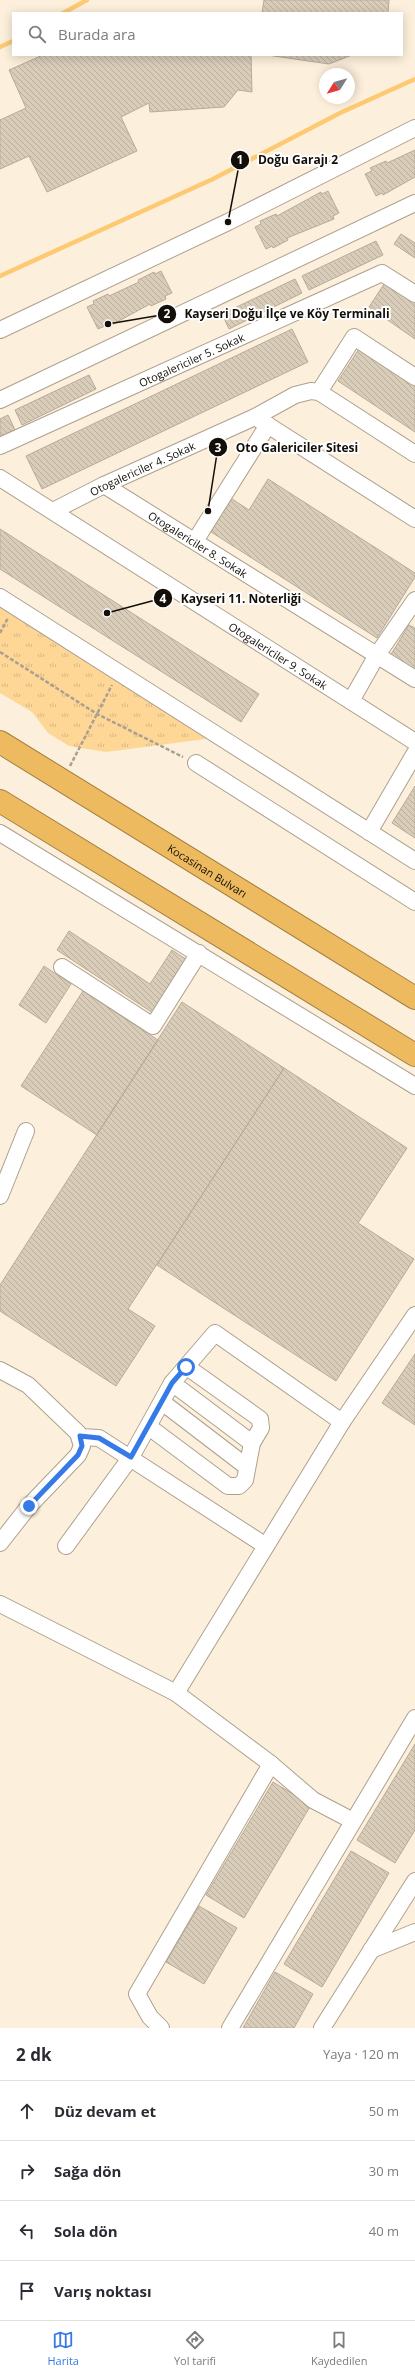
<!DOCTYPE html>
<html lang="tr">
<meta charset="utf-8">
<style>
:root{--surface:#fff;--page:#f7f7f7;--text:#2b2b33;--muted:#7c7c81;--line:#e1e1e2;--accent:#367ae7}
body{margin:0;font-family:"Open Sans",sans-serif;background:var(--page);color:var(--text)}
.compass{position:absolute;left:319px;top:68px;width:36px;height:36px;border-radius:50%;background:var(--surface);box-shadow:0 2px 10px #0003;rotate:233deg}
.stop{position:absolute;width:12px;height:12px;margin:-9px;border:3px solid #367ae7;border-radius:50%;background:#fff}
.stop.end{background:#367ae7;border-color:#fff;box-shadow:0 1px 4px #0008}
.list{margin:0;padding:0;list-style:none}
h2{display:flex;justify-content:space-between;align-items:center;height:52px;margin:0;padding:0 16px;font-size:17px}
h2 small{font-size:13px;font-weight:400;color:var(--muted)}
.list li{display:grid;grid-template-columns:26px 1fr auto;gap:12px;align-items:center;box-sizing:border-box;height:60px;padding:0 16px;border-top:1px solid var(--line)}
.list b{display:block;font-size:15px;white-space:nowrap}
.list em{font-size:13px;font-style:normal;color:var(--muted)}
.icon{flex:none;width:22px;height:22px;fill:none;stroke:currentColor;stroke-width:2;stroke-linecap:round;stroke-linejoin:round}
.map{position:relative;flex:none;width:415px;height:2028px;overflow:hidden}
.search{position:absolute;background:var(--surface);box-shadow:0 2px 10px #0003;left:12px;right:12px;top:12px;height:44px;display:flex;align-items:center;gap:10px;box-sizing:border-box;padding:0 14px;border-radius:0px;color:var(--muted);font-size:15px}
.sheet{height:292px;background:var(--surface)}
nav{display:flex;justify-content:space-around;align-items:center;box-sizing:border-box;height:56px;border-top:1px solid var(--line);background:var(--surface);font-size:11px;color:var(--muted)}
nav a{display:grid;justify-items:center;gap:2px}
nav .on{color:var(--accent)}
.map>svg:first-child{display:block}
.park{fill:url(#park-tufts)}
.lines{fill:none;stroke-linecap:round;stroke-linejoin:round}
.stream{stroke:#fdca73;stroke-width:4.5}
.building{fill:url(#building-back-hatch);stroke:#b7ac99}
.minor-casing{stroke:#ada18f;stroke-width:18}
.highway-casing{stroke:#a17e41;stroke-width:24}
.path{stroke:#a9a090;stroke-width:2.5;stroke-dasharray:4 2;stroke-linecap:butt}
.minor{stroke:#fff;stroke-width:16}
.highway{stroke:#eeba5f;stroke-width:22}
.route{stroke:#367ae7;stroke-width:5}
.labels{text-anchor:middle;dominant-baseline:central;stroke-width:4;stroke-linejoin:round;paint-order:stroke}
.street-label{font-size:11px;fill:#130f08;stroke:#fefefe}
.leader{fill:none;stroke:#130f08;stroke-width:1.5}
.callout-dot{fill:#130f08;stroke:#fefefe;stroke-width:1.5}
.mark-label{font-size:12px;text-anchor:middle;font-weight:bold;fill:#fff}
.callout-label{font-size:12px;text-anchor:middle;font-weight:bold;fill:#130f08;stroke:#fefefe;stroke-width:4;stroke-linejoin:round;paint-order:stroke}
</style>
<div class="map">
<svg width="415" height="2028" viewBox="0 0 415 2028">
<defs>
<pattern id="park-tufts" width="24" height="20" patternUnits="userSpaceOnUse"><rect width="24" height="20" fill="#fed797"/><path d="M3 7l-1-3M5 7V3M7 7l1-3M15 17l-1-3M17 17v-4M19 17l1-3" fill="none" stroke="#d9b781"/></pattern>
<pattern id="building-back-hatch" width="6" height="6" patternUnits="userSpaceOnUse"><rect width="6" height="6" fill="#d9cdba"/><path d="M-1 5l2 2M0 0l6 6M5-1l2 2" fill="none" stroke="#b9af9e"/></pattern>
</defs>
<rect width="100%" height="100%" fill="#fcf0dc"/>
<!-- park -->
<path class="park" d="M 0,600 L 221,737 L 106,752 L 69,746 L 48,733 L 32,712 L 0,693 Z"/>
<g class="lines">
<!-- stream -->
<path class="stream" d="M 63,13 L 87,0
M 0,47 L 13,41
M 0,276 L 213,179 L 340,113 L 415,79"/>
</g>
<!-- building -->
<path class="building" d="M 264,0 L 389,0 L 388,13 L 262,13 Z
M 43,55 L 251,55 L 252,92 L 238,90 L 224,107 L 150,112 L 149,103 L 121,117 L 137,151 L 47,192 L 29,156 L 0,169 L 0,120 L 26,108 L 9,70 Z
M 267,55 L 352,55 L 329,64 Z
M 415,150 L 415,177 L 383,195 L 382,193 L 376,196 L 365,174 L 372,171 L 370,168 L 386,161 L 387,163 Z
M 328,191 L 339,213 L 333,216 L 334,219 L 287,238 L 288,240 L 273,248 L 272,246 L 266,249 L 255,227 L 261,224 L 260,221 L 276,214 L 277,216 L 321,192 L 322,194 Z
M 401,234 L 415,243 L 415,258 L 394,244 Z
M 376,241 L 383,255 L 309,290 L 302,276 Z
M 161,271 L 172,293 L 165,296 L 166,299 L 151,306 L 150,304 L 106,328 L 105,326 L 98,329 L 87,307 L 94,304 L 93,301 L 108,294 L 109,296 L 139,282 L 138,280 L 154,272 L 155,274 Z
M 388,278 L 415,296 L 415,339 L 369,307 Z
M 295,279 L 302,293 L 229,329 L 222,314 Z
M 292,329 L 308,362 L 42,489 L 26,456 Z
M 359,349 L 415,385 L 415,432 L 338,381 Z
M 89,375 L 96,389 L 22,425 L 15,410 Z
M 8,415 L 15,430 L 0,437 L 0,419 Z
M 268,479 L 415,573 L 415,577 L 377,638 L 208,530 L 229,497 L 249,510 Z
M 0,529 L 259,694 L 241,722 L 0,569 Z
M 409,625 L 415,628 L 415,673 L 390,656 Z
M 415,786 L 415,838 L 392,823 Z
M 69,931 L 150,984 L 172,950 L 187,960 L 153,1013 L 57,950 Z
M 44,966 L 71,984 L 46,1023 L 19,1005 Z
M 83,991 L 158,1040 L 97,1135 L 21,1086 Z
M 182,1002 L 284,1068 L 128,1309 L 155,1326 L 116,1386 L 0,1311 L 0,1285 Z
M 284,1068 L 407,1148 L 358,1223 L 414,1259 L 336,1381 L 157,1265 Z
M 415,1354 L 415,1425 L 382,1403 Z
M 415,1744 L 415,1830 L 395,1863 L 357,1840 Z
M 273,1782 L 311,1805 L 244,1918 L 206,1895 Z
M 351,1851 L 389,1873 L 322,1987 L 284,1964 Z
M 199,1906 L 237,1928 L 204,1984 L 166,1962 Z
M 275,1972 L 313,1994 L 294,2028 L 243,2028 Z"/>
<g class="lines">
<!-- minor casing -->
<g class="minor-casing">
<g id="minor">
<path d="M 0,330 L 228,222 L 415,128"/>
<path d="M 319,392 L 354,337 L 415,377"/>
<path d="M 0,400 L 415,203"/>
<path d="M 255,417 L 415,519"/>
<path id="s1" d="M 0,446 L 382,273 L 415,294"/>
<path id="s2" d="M 0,478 L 415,742"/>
<path id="s3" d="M 104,485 L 415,679"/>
<path id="s4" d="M 53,511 L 104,485 L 255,417 L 295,395 L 311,391 L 319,392 L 415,454"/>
<path d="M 195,541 L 268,425"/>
<path d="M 0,597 L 415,861"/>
<path d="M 351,701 L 377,655 L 415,600"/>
<path d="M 196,763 L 415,902"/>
<path d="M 369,832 L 415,753"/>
<path d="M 0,833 L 415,1086"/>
<path d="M 62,967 L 153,1026 L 199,953"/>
<path d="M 0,1196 L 26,1131"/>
<path d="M 0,1370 L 28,1385 L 78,1433 L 82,1446 L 78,1455 L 29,1506 L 0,1543"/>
<path d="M 172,1383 L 252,1443"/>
<path d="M 162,1402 L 247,1467"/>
<path d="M 149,1427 L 228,1486 L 239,1486 L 245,1480 L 252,1443 L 261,1428 L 260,1419 L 187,1367"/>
<path d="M 80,1437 L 99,1438 L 266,1546"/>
<path d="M 66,1546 L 131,1457 L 172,1383 L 215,1333 L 342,1422"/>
<path d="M 0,1604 L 176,1693 L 342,1422 L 415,1315"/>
<path d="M 176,1693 L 271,1764 L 313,1800 L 353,1821"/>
<path d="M 371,1950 L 415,1932"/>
<path d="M 161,2028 L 150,2017 L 137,1994 L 271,1764"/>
<path d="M 230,2028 L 415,1718"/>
<path d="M 322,2028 L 415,1881"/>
</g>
</g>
<!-- highway casing -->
<g class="highway-casing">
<g id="highway">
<path id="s5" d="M 0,742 L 415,998"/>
<path d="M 0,801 L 415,1055"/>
</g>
</g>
<!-- path -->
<path class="path" d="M 0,633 L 8,618
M 0,652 L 97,714 L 183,757
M 70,766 L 112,685"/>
<!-- minor -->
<use href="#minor" class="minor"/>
<!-- highway -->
<use href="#highway" class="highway"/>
</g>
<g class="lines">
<!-- route -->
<path class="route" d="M 29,1506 L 78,1455 L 82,1446 L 80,1436 L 99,1438 L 131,1457 L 172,1383 L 186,1367"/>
</g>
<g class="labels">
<!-- street labels -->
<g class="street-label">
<text stroke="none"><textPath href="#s1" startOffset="210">Otogalericiler 5. Sokak</textPath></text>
<text stroke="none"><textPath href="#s4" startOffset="99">Otogalericiler 4. Sokak</textPath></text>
<text stroke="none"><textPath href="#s3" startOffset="111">Otogalericiler 8. Sokak</textPath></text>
<text stroke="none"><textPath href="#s2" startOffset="330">Otogalericiler 9. Sokak</textPath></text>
<text stroke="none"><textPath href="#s5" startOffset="244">Kocasinan Bulvarı</textPath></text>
</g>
</g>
<!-- callouts -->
<path class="leader" d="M228 222L240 160M108 324L167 314M208 511L218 447M107 613L163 598"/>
<g class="callout-dot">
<circle cx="228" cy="222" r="4"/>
<circle cx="108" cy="324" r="4"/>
<circle cx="208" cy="511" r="4"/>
<circle cx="107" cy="613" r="4"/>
<circle cx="240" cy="160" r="10"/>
<circle cx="167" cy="314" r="10"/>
<circle cx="218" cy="447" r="10"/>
<circle cx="163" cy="598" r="10"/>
</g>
<g class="mark-label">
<text x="240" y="164">1</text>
<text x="167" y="318">2</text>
<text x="218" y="452">3</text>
<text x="163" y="603">4</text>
</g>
<g class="callout-label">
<text x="298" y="164">Doğu Garajı 2</text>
<text x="287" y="318">Kayseri Doğu İlçe ve Köy Terminali</text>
<text x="297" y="452">Oto Galericiler Sitesi</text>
<text x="241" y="603">Kayseri 11. Noterliği</text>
</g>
</svg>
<svg class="compass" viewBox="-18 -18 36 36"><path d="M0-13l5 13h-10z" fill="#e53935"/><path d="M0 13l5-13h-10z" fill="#7c7c81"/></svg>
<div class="stop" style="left:186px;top:1367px"></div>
<div class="stop end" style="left:29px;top:1506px"></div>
<div class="search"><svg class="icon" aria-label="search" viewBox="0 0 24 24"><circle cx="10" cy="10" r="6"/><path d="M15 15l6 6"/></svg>Burada ara</div>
</div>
<section class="sheet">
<h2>2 dk<small>Yaya · 120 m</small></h2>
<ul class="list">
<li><svg class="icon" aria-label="ahead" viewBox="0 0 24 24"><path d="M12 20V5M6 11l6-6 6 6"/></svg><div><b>Düz devam et</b></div><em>50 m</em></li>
<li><svg class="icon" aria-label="right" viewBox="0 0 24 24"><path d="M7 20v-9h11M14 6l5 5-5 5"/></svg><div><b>Sağa dön</b></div><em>30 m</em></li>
<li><svg class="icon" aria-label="left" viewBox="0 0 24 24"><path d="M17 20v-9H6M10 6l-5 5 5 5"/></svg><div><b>Sola dön</b></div><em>40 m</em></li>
<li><svg class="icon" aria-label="arrive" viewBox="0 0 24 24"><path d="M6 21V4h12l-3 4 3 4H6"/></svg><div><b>Varış noktası</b></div></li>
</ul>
</section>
<nav>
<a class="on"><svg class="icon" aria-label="map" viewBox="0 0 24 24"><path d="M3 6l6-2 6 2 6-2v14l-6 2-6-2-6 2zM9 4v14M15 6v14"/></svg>Harita</a>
<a><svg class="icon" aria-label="directions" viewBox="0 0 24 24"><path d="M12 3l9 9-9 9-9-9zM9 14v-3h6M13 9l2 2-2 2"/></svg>Yol tarifi</a>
<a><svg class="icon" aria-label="saved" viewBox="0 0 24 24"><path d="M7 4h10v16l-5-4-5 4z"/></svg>Kaydedilen</a>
</nav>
